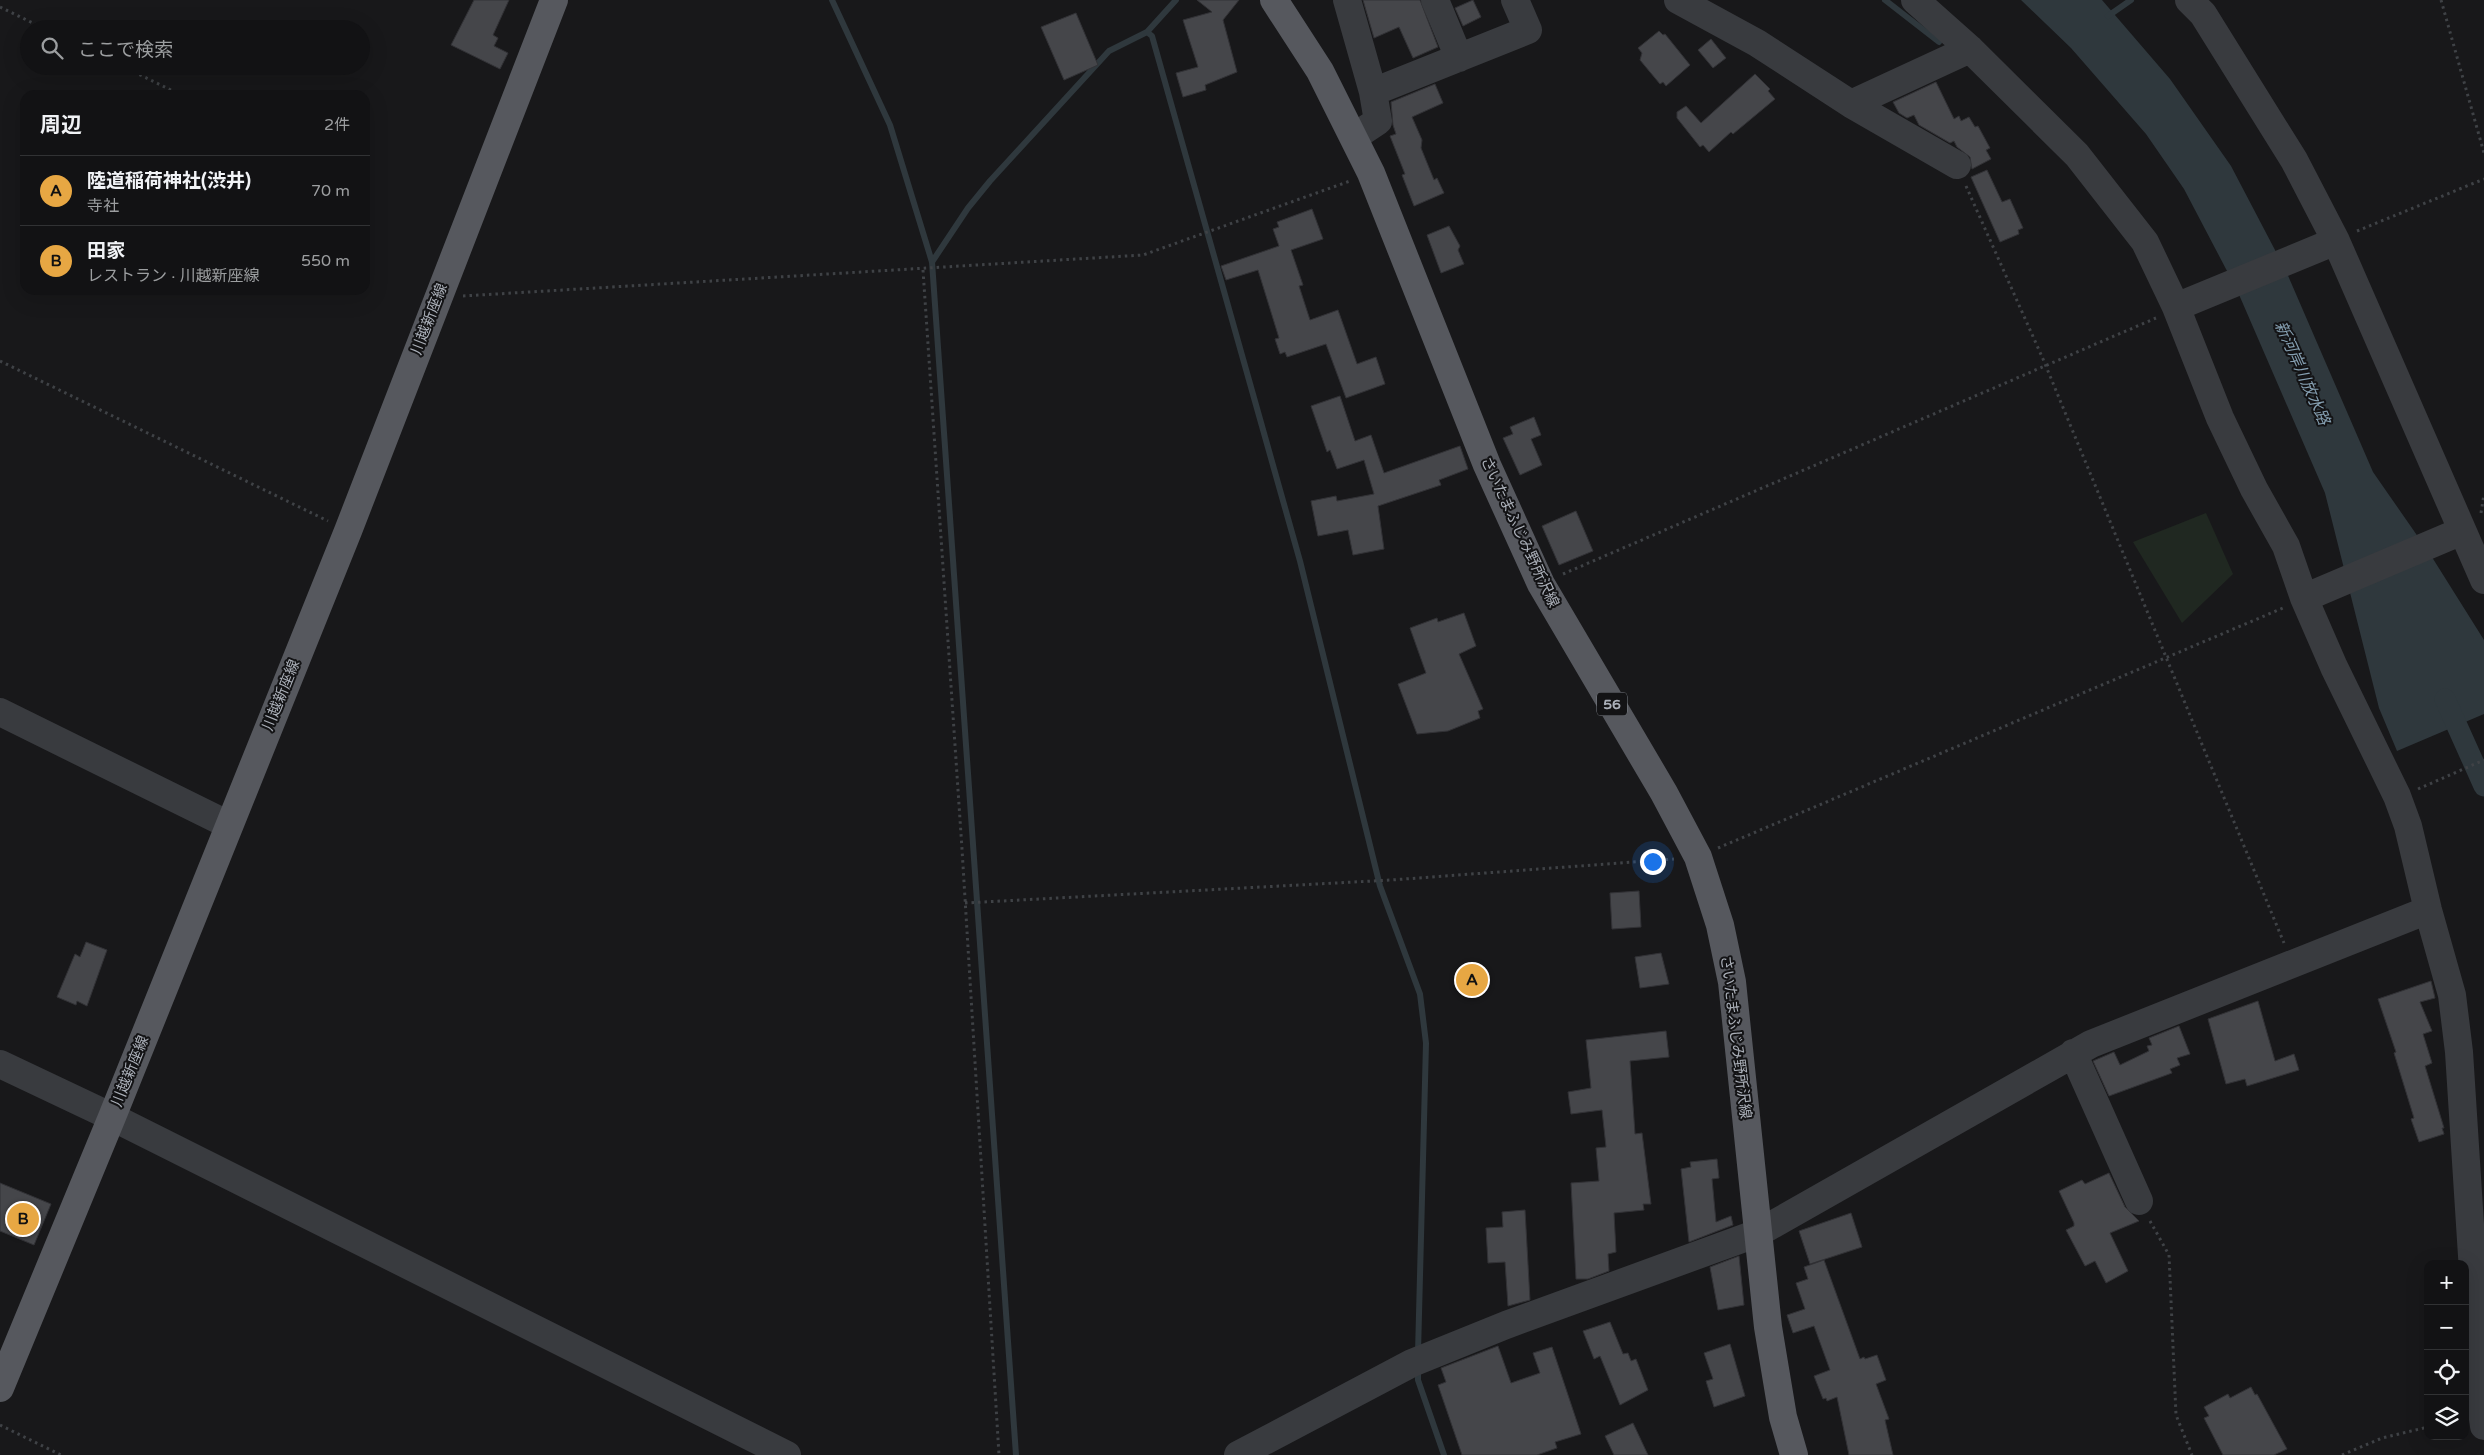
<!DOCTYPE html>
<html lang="ja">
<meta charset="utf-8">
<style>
:root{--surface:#121214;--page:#1f2022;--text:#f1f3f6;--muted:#9c9ea0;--line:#313234;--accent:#e7a743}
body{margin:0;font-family:"Varela Round","Noto Sans JP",sans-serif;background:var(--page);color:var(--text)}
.controls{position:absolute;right:15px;bottom:15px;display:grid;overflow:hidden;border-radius:10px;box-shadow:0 5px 20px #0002}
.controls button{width:45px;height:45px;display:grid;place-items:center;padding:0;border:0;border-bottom:1px solid var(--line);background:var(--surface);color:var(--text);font:25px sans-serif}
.you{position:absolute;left:1652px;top:861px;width:18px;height:18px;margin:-12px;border:4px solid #fff;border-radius:50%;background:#1a73e8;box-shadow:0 0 0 8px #1a73e833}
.badge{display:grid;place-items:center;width:32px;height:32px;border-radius:50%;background:var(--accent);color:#111;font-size:16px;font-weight:700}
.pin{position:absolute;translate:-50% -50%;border:2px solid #fff;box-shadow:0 1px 5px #0006}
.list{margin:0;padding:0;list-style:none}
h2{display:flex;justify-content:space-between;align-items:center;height:65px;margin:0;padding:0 20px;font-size:21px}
h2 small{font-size:16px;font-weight:400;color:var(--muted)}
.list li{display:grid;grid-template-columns:32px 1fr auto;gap:15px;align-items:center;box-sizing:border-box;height:70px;padding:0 20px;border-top:1px solid var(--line)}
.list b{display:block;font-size:19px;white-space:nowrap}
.list p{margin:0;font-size:16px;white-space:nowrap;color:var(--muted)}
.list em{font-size:16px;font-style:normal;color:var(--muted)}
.icon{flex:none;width:28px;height:28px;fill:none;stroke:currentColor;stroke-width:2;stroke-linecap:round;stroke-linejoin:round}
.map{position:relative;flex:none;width:2484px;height:1455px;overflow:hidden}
.search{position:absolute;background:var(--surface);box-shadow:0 5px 20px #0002;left:20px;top:20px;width:350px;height:55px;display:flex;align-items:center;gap:12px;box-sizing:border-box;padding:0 18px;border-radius:28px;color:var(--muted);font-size:19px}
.panel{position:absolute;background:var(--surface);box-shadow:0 5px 20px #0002;left:20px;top:90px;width:350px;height:205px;border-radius:15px}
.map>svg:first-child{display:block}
.green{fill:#202821}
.water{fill:#2f383d}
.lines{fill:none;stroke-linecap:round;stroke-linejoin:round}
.stream{stroke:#2f383d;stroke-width:6}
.canal{stroke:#2f383d;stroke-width:21}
.building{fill:#45464a;stroke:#323236}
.path{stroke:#3f4246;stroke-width:3;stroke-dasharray:2.5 4;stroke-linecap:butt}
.minor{stroke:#393b3f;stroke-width:28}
.major{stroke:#56585e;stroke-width:28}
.labels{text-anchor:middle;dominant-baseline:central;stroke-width:4;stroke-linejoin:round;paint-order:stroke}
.shield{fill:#131315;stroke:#7d8188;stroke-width:1}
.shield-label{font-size:14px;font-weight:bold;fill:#abb0b9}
.street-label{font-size:15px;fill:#abb0b9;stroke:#131315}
.water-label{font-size:16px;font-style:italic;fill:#859fb1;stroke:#131315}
</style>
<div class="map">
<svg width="2484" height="1455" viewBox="0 0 2484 1455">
<rect width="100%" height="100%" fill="#18181a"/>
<!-- green -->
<path class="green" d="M 2206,513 L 2233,574 L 2182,623 L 2133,542 Z"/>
<!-- water -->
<path class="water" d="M 2021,0 L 2102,0 L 2170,79 L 2231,166 L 2286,271 L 2373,472 L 2430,554 L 2484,640 L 2484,714 L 2397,751 L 2379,708 L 2325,493 L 2237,290 L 2184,189 L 2146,134 L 2071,48 Z"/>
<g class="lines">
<!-- stream -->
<path class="stream" d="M 832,0 L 890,125 L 932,262 L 1016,1455
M 1885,0 L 1939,42
M 2108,16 L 2131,0
M 1147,32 L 1152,36 L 1300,561 L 1380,886 L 1420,994 L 1426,1043 L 1418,1353
M 932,262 L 968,208 L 990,181 L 1109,51 L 1147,32 L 1176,0
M 1418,1368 L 1418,1380 L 1444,1455"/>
<!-- canal -->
<path class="canal" d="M 2445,699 L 2484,786"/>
</g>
<!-- building -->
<path class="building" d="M 474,0 L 509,0 L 493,35 L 498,38 L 494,46 L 508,53 L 500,69 L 451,45 Z
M 1197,0 L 1239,0 L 1223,20 L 1237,72 L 1205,85 L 1206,90 L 1183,97 L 1176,73 L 1198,67 L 1183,20 L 1212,12 Z
M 1363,0 L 1420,0 L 1438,47 L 1413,58 L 1399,27 L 1374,38 Z
M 1473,0 L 1481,17 L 1463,26 L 1455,8 Z
M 1076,13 L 1098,65 L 1064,80 L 1041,27 Z
M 1659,31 L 1663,35 L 1665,34 L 1690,65 L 1666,86 L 1663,82 L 1660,84 L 1640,60 L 1642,53 L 1638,48 Z
M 1711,39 L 1726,58 L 1713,68 L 1698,50 Z
M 1755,74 L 1770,89 L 1768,91 L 1775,99 L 1733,134 L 1731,132 L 1709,152 L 1703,145 L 1700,147 L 1677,118 L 1677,112 L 1686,106 L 1701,123 Z
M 1936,82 L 1954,119 L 1959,116 L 1961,121 L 1969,117 L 1975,127 L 1978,126 L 1990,148 L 1986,150 L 1991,159 L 1972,169 L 1970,157 L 1957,147 L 1954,141 L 1950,143 L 1919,125 L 1914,115 L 1907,118 L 1899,113 L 1893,102 Z
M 1435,84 L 1443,103 L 1412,117 L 1422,140 L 1421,148 L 1434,180 L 1437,178 L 1444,193 L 1414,206 L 1402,175 L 1405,174 L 1390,136 L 1396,134 L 1393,125 L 1391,102 Z
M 1987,170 L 2002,202 L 2010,199 L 2023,228 L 2018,230 L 2019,234 L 2000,242 L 1971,177 Z
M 1312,209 L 1323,239 L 1291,250 L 1303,285 L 1299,286 L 1310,320 L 1338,310 L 1357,364 L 1376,357 L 1385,384 L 1346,398 L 1326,344 L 1287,357 L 1285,352 L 1280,354 L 1275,339 L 1279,338 L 1258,270 L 1226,280 L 1221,266 L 1279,246 L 1273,229 L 1279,227 L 1277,222 Z
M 1449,226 L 1460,246 L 1458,250 L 1464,264 L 1441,273 L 1427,235 Z
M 1340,396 L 1355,441 L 1371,435 L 1384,473 L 1460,446 L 1468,469 L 1439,480 L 1441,485 L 1378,506 L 1384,549 L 1353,555 L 1348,530 L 1318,536 L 1311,501 L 1336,496 L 1337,501 L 1374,494 L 1364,460 L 1337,469 L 1330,450 L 1327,452 L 1311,406 Z
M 1534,417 L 1541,435 L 1531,439 L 1542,465 L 1520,475 L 1503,438 L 1513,434 L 1510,427 Z
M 1576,511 L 1593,551 L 1559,565 L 1542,526 Z
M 1464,613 L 1476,646 L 1459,654 L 1483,709 L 1478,711 L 1480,718 L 1448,731 L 1417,734 L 1398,684 L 1426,673 L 1410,628 L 1437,618 L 1438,622 Z
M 1639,891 L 1641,927 L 1612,929 L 1610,893 Z
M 86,942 L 107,950 L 87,1006 L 77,1001 L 76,1005 L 57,997 L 75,954 L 80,957 Z
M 1661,953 L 1669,984 L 1640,988 L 1635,957 Z
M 1480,967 L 1487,988 L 1470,993 L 1463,973 Z
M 2431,981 L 2435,998 L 2420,1002 L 2432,1031 L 2423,1034 L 2432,1063 L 2425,1066 L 2444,1128 L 2442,1128 L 2444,1134 L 2419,1142 L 2411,1119 L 2414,1118 L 2394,1053 L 2396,1052 L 2378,999 Z
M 2258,1001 L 2275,1061 L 2294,1054 L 2299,1070 L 2247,1086 L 2245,1079 L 2226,1084 L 2208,1019 Z
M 2179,1026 L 2190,1054 L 2177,1058 L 2180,1065 L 2170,1069 L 2172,1073 L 2109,1096 L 2093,1061 L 2114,1052 L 2120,1065 L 2149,1051 L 2147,1046 L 2152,1045 L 2149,1038 Z
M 1666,1031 L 1669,1057 L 1630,1061 L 1635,1134 L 1642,1133 L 1651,1204 L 1643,1204 L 1644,1210 L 1614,1213 L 1616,1252 L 1608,1254 L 1609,1271 L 1588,1279 L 1576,1279 L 1571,1183 L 1599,1181 L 1596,1148 L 1606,1147 L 1602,1110 L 1571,1114 L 1568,1092 L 1591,1088 L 1586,1040 Z
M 1717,1159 L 1719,1178 L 1712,1179 L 1716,1222 L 1731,1216 L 1733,1225 L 1689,1242 L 1681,1169 L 1691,1167 L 1690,1162 Z
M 2109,1173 L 2125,1207 L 2139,1221 L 2110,1233 L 2128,1271 L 2106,1283 L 2095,1261 L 2085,1266 L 2066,1230 L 2074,1226 L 2074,1223 L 2059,1191 L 2082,1180 L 2085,1184 Z
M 0,1183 L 51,1204 L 34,1245 L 0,1231 Z
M 1525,1210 L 1530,1300 L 1508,1306 L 1505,1262 L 1488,1263 L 1486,1228 L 1503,1227 L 1502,1212 Z
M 1851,1213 L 1862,1247 L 1810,1264 L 1799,1231 Z
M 1739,1256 L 1744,1305 L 1718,1310 L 1710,1267 Z
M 1824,1260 L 1860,1359 L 1864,1357 L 1865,1359 L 1877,1355 L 1886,1380 L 1876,1384 L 1889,1419 L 1885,1420 L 1893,1455 L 1849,1455 L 1837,1397 L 1827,1401 L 1826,1398 L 1823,1399 L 1814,1376 L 1830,1370 L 1814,1326 L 1793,1333 L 1787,1315 L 1805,1309 L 1796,1283 L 1808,1279 L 1804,1267 Z
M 1610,1322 L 1623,1354 L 1628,1353 L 1631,1361 L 1636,1359 L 1648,1390 L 1620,1405 L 1600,1356 L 1594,1359 L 1583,1331 Z
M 1730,1344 L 1745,1396 L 1714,1407 L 1706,1381 L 1713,1379 L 1704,1353 Z
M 1498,1346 L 1511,1383 L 1540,1373 L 1533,1353 L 1552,1347 L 1581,1434 L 1555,1442 L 1557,1448 L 1537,1455 L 1462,1455 L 1438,1385 L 1446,1382 L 1441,1368 Z
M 2251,1387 L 2255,1395 L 2257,1394 L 2287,1449 L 2274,1455 L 2223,1455 L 2204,1418 L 2209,1416 L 2204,1407 L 2228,1394 L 2230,1398 Z
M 1633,1423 L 1648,1455 L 1614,1455 L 1605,1436 Z"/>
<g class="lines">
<!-- path -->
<path class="path" d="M 2441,0 L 2484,153
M 0,7 L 45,29
M 122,66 L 181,95
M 1966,186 L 2043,359 L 2284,943
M 2357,231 L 2484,179
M 923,270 L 962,849 L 999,1455
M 463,296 L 1143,255 L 1350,181
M 0,361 L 328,521
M 2481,513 L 2484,494
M 1563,574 L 2156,318
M 2418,789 L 2484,760
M 1718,848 L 2283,608
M 965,903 L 1391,880 L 1674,859
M 2150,1221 L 2169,1255 L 2176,1415 L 2192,1455
M 0,1425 L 61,1455
M 2342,1455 L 2382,1438 L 2428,1427"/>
<!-- minor -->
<path class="minor" d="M 1347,0 L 1373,92
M 1435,0 L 1459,58
M 1678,0 L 1757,43 L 1851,104 L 1957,165
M 1915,0 L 1970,49 L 2077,155 L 2145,242 L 2176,307 L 2220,418 L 2254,489 L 2286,546 L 2304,598 L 2334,667 L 2397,796 L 2408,826 L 2428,910 L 2452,995 L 2459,1052 L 2474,1287 L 2474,1353 L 2484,1426
M 2189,0 L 2203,14 L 2294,160 L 2336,241 L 2484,580
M 1851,104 L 1970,49
M 1354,137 L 1378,121 L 1373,92 L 1528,30 L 1515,0
M 2176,307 L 2336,241
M 2304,598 L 2462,531
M 0,712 L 229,825
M 2073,1053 L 2139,1201
M 0,1064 L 112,1117 L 787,1455
M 1238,1455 L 1412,1363 L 1506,1325 L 1758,1233 L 2091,1044 L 2428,910"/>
<!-- major -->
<path class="major" d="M 1274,0 L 1320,71 L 1371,173 L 1487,465 L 1541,584 L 1664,793 L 1698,857 L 1720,925 L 1732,982 L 1768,1327 L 1783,1417 L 1794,1455
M 0,1388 L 112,1117 L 348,531 L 554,0"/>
</g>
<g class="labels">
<!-- shield labels -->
<rect class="shield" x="1597" y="692.5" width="30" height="23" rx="4"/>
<g class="shield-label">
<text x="1612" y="704">56</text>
</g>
<!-- street labels -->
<g class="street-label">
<text transform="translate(429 319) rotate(-69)">川越新座線</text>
<text transform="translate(1520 532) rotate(65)">さいたまふじみ野所沢線</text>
<text transform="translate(281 695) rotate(-68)">川越新座線</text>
<text transform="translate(1736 1037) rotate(83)">さいたまふじみ野所沢線</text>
<text transform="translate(130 1071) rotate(-68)">川越新座線</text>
</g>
<!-- water labels -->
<g class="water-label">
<text transform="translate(2302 373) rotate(66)">新河岸川放水路</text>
</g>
</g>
</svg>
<div class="controls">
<button>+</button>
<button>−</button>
<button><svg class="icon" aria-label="locate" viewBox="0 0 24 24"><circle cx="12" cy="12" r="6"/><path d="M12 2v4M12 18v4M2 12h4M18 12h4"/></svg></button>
<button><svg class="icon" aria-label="layers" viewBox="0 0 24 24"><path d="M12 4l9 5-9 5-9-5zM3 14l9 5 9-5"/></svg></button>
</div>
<div class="you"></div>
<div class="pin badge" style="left:1472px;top:980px">A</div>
<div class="pin badge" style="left:23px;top:1219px">B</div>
<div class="search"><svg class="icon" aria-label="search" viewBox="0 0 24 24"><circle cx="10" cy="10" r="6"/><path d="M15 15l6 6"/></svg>ここで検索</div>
<section class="panel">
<h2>周辺<small>2件</small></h2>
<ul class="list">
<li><span class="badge">A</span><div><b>陸道稲荷神社(渋井)</b><p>寺社</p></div><em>70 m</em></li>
<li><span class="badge">B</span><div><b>田家</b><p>レストラン · 川越新座線</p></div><em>550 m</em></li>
</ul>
</section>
</div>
